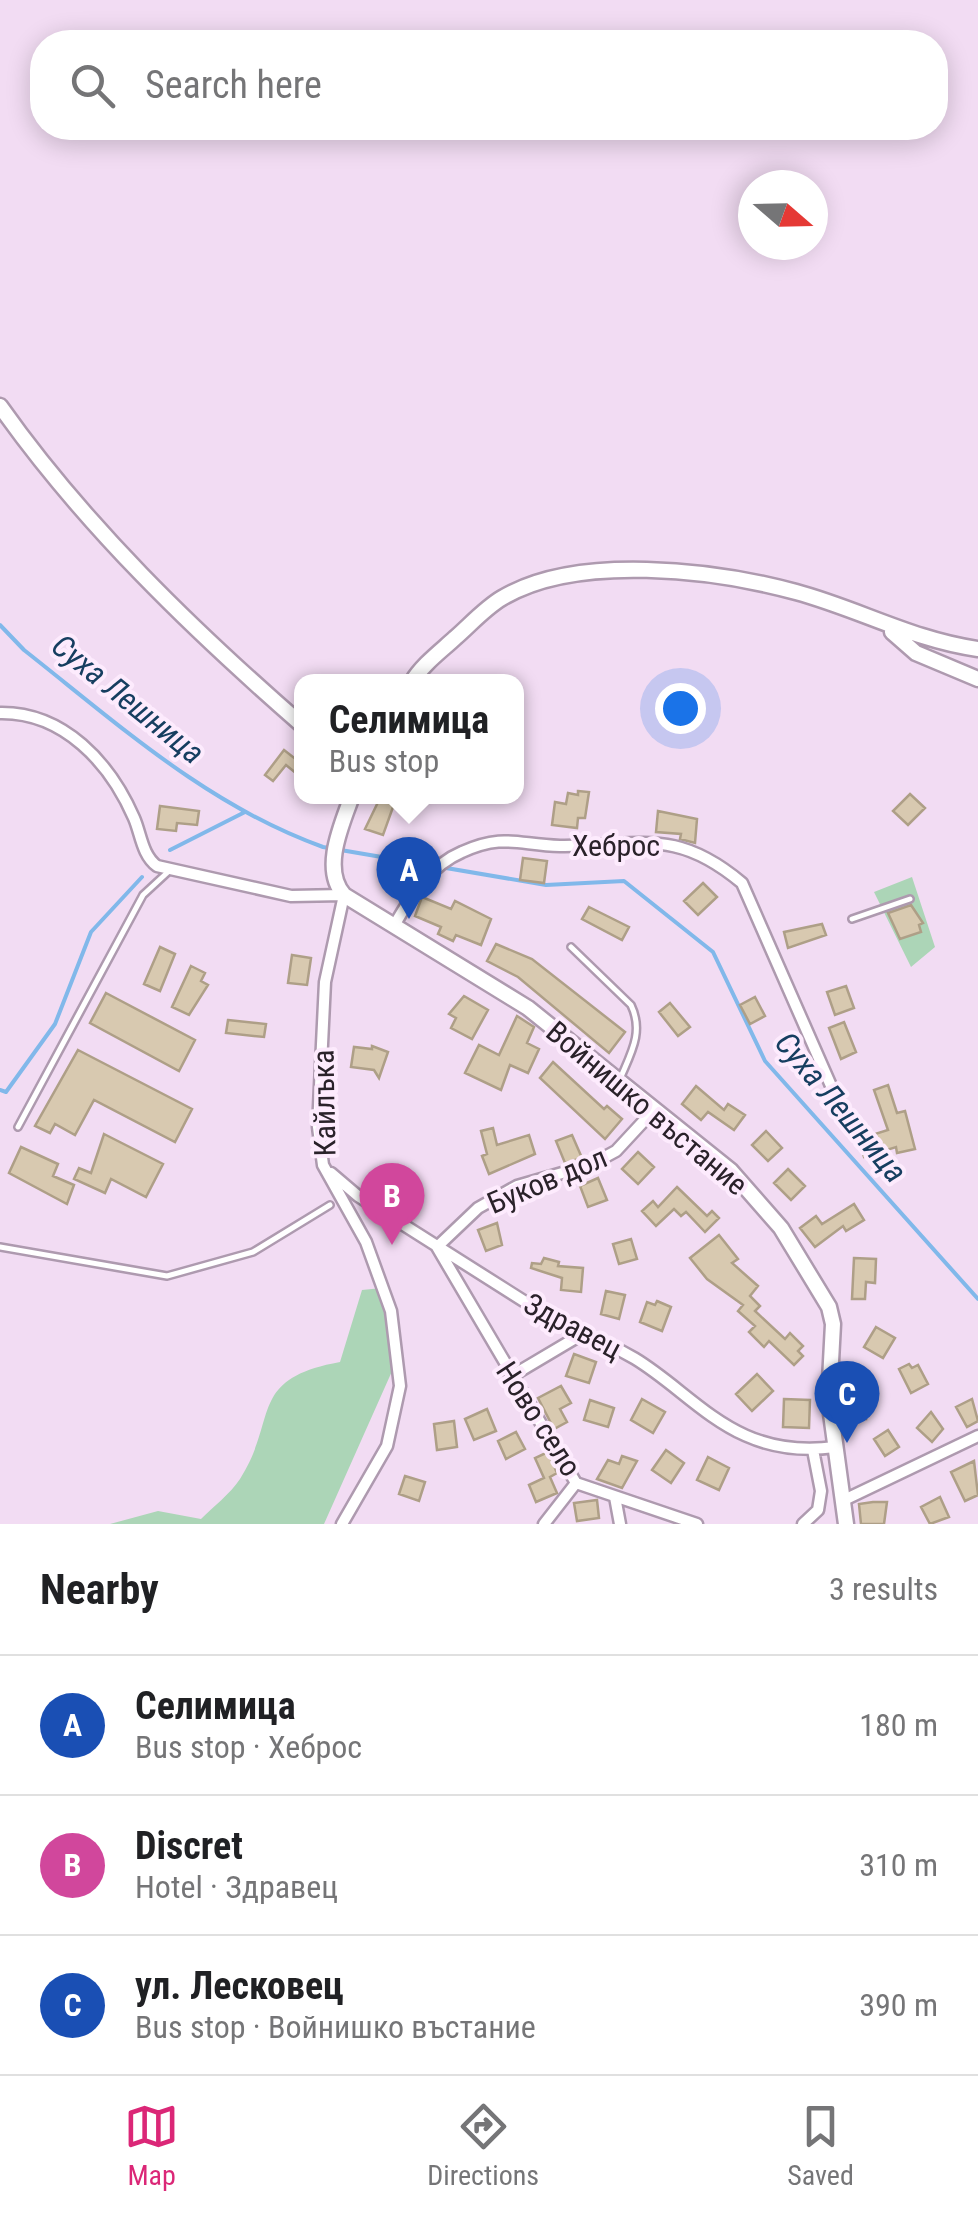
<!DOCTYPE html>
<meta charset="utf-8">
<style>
:root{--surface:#fff;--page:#f2f2f2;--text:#202124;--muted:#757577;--line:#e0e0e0;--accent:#db2777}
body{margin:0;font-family:"Roboto Condensed",sans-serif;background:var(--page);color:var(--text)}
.compass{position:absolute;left:738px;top:170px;width:90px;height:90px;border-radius:50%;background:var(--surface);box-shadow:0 5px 25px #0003;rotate:110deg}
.you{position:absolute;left:680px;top:708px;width:35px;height:35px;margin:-25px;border:8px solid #fff;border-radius:50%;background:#1a73e8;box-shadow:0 0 0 15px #1a73e833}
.badge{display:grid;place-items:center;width:65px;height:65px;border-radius:50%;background:var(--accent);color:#fff;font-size:32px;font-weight:700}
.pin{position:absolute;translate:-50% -82px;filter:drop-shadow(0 2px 5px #0008)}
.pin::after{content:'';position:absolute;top:52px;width:35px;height:30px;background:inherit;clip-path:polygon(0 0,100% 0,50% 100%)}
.popup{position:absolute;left:294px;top:674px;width:230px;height:130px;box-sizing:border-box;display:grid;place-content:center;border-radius:20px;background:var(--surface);filter:drop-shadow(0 2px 8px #0005);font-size:32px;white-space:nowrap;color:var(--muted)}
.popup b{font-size:38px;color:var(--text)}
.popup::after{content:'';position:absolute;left:50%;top:100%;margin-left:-20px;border:20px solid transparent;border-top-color:var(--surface)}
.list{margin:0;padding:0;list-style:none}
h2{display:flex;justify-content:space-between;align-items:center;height:130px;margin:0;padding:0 40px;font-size:42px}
h2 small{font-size:32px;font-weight:400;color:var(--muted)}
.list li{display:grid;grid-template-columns:65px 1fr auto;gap:30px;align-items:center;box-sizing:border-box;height:140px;padding:0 40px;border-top:2px solid var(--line)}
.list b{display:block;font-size:38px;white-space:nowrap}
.list p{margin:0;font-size:32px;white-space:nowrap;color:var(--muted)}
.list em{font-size:32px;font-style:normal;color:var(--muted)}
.icon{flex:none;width:55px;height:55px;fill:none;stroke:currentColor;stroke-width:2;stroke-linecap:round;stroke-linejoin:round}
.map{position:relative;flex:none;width:978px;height:1524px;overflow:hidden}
.search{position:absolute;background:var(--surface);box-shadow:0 5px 25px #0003;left:30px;right:30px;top:30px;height:110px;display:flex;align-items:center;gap:25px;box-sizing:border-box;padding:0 35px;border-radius:40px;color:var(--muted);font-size:38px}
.sheet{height:550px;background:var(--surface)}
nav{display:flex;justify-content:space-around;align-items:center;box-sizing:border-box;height:140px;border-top:2px solid var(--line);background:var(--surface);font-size:28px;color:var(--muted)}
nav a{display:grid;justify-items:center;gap:5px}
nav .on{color:var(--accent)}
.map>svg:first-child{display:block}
.green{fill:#acd5b7}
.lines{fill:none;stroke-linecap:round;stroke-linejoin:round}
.stream{stroke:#81b8ea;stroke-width:4}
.building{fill:#d8c9b0;stroke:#ae9f87;stroke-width:2.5}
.service-casing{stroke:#ae9aaf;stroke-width:10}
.minor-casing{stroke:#ae9aaf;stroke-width:15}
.tertiary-casing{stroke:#ae9aaf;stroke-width:19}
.service{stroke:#fff;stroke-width:5}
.minor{stroke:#fff;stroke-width:10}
.tertiary{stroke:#fff;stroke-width:14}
.labels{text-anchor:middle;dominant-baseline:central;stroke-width:8;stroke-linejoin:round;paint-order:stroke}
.street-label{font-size:30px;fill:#2a222a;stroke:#fdebfd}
.water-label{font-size:32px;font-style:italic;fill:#163e60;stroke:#fdebfd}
</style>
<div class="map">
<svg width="978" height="1524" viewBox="0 0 978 1524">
<rect width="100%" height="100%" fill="#f2dcf3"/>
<!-- green -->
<path class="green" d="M 912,877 L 935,947 L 911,967 L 874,892 Z
M 382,1288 L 397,1360 L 324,1524 L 110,1524 L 158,1511 L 201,1519 C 213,1507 230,1494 240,1479 C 279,1418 247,1379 340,1362 L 362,1290 Z"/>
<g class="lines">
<!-- stream -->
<path class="stream" d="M 0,625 L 24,650 C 118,724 208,806 323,847 L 546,885 L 624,881 L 713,952 L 765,1061 L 978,1299
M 170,850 L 245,812
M 0,1090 L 6,1092 L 55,1024 L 91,932 L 142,877"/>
</g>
<!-- building -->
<path class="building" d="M 284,750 L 302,764 L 302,778 L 286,765 L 273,781 L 265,775 Z
M 578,791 L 589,792 L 585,818 L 578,818 L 577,828 L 552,825 L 555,802 L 566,804 L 568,793 L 578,795 Z
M 910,794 L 925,808 L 908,825 L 893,811 Z
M 381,796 L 397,796 L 383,835 L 365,829 Z
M 160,806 L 199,811 L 197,825 L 177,823 L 176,831 L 157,829 Z
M 658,811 L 697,819 L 695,843 L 680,839 L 681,834 L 656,832 Z
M 523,858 L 547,861 L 544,883 L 520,880 Z
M 703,883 L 717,897 L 698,915 L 684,901 Z
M 422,897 L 451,909 L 455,901 L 491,919 L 481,945 L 456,935 L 453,941 L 438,934 L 441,927 L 415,916 Z
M 911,905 L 923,923 L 919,925 L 921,932 L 900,939 L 888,913 Z
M 589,907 L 629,927 L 622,940 L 582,919 Z
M 822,924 L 826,935 L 788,948 L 784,932 Z
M 496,944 L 532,959 L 625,1032 L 609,1053 L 518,977 L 487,961 Z
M 160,947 L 175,954 L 160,991 L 144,984 Z
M 292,955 L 311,958 L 307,985 L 288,983 Z
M 191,966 L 205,973 L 201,981 L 208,985 L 189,1015 L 172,1007 Z
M 846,986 L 854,1008 L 835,1015 L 827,992 Z
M 106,993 L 195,1040 L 179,1071 L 90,1023 Z
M 464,996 L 488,1010 L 472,1039 L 451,1028 L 456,1018 L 449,1014 Z
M 755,997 L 765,1016 L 750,1024 L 740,1005 Z
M 670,1003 L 690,1027 L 678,1036 L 659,1012 Z
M 517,1016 L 534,1027 L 527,1043 L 539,1049 L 528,1073 L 510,1065 L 501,1090 L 465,1073 L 479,1045 L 499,1055 Z
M 228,1020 L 266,1024 L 264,1037 L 226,1033 Z
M 844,1022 L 856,1052 L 841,1059 L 829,1028 Z
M 372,1046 L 388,1052 L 379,1078 L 374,1070 L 351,1067 L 354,1047 L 372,1049 Z
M 78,1050 L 192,1109 L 175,1142 L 94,1100 L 75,1135 L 55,1124 L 50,1133 L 35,1126 Z
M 553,1062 L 604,1109 L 607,1106 L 622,1119 L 605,1139 L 540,1078 Z
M 888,1085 L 897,1113 L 905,1111 L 915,1149 L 897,1153 L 896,1147 L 864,1157 L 859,1139 L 888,1130 L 874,1090 Z
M 696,1086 L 724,1110 L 728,1104 L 745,1115 L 734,1130 L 708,1112 L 701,1120 L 682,1104 Z
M 493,1128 L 497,1145 L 529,1135 L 535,1154 L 489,1174 L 482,1156 L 487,1154 L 481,1131 Z
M 766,1131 L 782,1148 L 768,1161 L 752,1145 Z
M 104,1134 L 163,1164 L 146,1197 L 111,1179 L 105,1193 L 74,1179 L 79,1168 L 91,1173 Z
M 572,1135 L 582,1158 L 565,1163 L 556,1141 Z
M 21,1147 L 58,1164 L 53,1176 L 74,1185 L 67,1204 L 9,1173 Z
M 638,1152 L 654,1167 L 638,1184 L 622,1169 Z
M 788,1169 L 805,1186 L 791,1200 L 774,1183 Z
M 598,1178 L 607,1200 L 588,1207 L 580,1186 Z
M 677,1187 L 707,1216 L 712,1211 L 719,1218 L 705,1232 L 686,1212 L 681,1216 L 674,1209 L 656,1226 L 642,1211 L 653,1201 L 658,1207 Z
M 854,1204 L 864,1220 L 846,1231 L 843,1226 L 815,1247 L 800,1228 L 816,1216 L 822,1224 Z
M 497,1223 L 502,1245 L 486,1251 L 478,1230 Z
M 719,1235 L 738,1259 L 732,1263 L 758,1286 L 750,1296 L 760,1306 L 755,1311 L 785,1339 L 790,1333 L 803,1346 L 798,1351 L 803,1356 L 794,1365 L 769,1341 L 764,1347 L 749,1332 L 755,1326 L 738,1311 L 743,1305 L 707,1279 L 690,1258 Z
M 631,1239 L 637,1259 L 619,1264 L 613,1244 Z
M 544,1258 L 559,1262 L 558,1266 L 583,1268 L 581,1292 L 561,1290 L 562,1278 L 531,1268 L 532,1263 L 541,1264 Z
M 854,1258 L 876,1259 L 875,1283 L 866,1282 L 865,1299 L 852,1299 Z
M 606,1291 L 625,1295 L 619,1319 L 601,1314 Z
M 657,1301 L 671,1307 L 662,1331 L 640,1322 L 647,1302 L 655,1305 Z
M 876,1327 L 895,1338 L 883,1358 L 864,1347 Z
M 574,1354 L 596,1362 L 589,1383 L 566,1376 Z
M 909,1364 L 912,1368 L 918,1365 L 928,1384 L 911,1393 L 899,1369 Z
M 757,1374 L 773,1391 L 752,1411 L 736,1394 Z
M 561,1386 L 571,1403 L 560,1409 L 567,1422 L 554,1429 L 538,1398 Z
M 642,1399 L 665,1412 L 653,1433 L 631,1420 Z
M 784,1399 L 810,1400 L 809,1428 L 783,1427 Z
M 972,1399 L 978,1421 L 967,1427 L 956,1407 Z
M 590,1400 L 614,1408 L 608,1427 L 584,1420 Z
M 865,1401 L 866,1419 L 845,1420 L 844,1402 Z
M 487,1409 L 496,1431 L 474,1440 L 465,1419 Z
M 931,1412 L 943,1429 L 932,1442 L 917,1428 Z
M 454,1421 L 457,1447 L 437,1450 L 434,1424 Z
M 888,1430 L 899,1447 L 885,1456 L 874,1439 Z
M 516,1432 L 525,1449 L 506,1459 L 498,1441 Z
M 666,1450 L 684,1463 L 671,1483 L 652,1470 Z
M 548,1452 L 557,1473 L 550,1477 L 557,1493 L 536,1502 L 529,1485 L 544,1478 L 535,1458 Z
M 622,1456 L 637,1461 L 622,1488 L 597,1479 L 608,1460 L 619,1464 Z
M 708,1457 L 729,1468 L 719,1490 L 697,1480 Z
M 974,1461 L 978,1495 L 965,1501 L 951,1472 Z
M 405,1476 L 425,1482 L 419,1501 L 399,1494 Z
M 940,1497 L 949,1517 L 930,1524 L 921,1507 Z
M 597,1500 L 599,1518 L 577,1521 L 574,1503 Z
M 873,1502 L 887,1502 L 884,1524 L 861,1524 L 859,1504 Z"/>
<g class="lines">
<!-- service casing -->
<g class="service-casing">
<path id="service" d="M 852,919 L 910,899
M 571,947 L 631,1005 C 644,1032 631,1053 620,1079
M 18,1127 L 143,895 L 169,871
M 0,1247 L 167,1276 L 253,1252 L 330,1205"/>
</g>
<!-- minor casing -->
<g class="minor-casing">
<path id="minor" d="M 0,713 C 64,712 110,763 134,818 C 141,834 142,855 157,866 L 291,896 L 344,895 L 325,982 L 318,1127 L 323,1165 L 366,1242 L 391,1311 L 400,1386 L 387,1446 L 342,1524
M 395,924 C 411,896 431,865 462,852 C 504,833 518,845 560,846 C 639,847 674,826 742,883 L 839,1104
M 654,1110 L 616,1151 L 590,1165 L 517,1186 L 478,1208 L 437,1247 L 576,1483 L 697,1524
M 331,1173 L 358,1196 L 579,1336 C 681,1357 709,1464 835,1447
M 510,1377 L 579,1336
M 615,1497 L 620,1524
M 842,1501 L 978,1436
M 544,1524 L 576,1483
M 803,1524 L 818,1510 L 821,1491 L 813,1450"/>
</g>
<!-- tertiary casing -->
<g class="tertiary-casing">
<path id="tertiary" d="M 0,406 C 84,525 193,630 302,725
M 892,632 L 916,653 L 978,679
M 412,682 C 422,665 441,651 455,638 C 470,625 485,608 502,598 C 577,553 715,570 796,592 C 859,609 913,640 978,649
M 352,796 C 342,824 321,869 344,895 L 528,1008 L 731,1171 L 781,1228 L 829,1307 L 833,1324 L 829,1399 L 846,1524"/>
</g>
<!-- service -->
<use href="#service" class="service"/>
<!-- minor -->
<use href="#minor" class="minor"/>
<!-- tertiary -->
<use href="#tertiary" class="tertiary"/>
</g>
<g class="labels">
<!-- street labels -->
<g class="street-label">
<text x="616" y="845">Хеброс</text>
<text transform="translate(324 1103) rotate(-91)">Кайлъка</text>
<text transform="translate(647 1108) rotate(40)">Войнишко въстание</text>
<text transform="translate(547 1180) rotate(-23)">Буков дол</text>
<text transform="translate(573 1326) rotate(28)">Здравец</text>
<text transform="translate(539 1419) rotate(57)">Ново село</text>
</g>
<!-- water labels -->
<g class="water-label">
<text transform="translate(128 699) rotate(39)">Суха Лешница</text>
<text transform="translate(841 1107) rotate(50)">Суха Лешница</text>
</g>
</g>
</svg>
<svg class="compass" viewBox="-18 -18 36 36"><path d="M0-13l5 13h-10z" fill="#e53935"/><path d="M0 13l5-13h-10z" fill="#757577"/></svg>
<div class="you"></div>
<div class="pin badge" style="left:409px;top:919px;background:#1a4fb4">A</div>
<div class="popup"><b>Селимица</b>Bus stop</div>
<div class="pin badge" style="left:392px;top:1245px;background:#d1479c">B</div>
<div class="pin badge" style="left:847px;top:1443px;background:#1a4fb4">C</div>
<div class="search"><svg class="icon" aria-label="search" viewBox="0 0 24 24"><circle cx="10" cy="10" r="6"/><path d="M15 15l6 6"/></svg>Search here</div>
</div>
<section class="sheet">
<h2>Nearby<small>3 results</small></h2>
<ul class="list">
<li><span class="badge" style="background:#1a4fb4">A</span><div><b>Селимица</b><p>Bus stop · Хеброс</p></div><em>180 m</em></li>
<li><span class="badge" style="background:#d1479c">B</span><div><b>Discret</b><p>Hotel · Здравец</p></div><em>310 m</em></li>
<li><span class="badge" style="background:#1a4fb4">C</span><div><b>ул. Лесковец</b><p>Bus stop · Войнишко въстание</p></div><em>390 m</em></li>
</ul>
</section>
<nav>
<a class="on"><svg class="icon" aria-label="map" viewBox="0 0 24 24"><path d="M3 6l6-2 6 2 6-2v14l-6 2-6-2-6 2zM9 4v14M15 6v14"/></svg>Map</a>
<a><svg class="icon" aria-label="directions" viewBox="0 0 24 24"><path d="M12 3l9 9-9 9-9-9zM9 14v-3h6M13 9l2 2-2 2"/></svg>Directions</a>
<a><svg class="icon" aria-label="saved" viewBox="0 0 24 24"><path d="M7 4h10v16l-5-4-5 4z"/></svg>Saved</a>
</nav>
